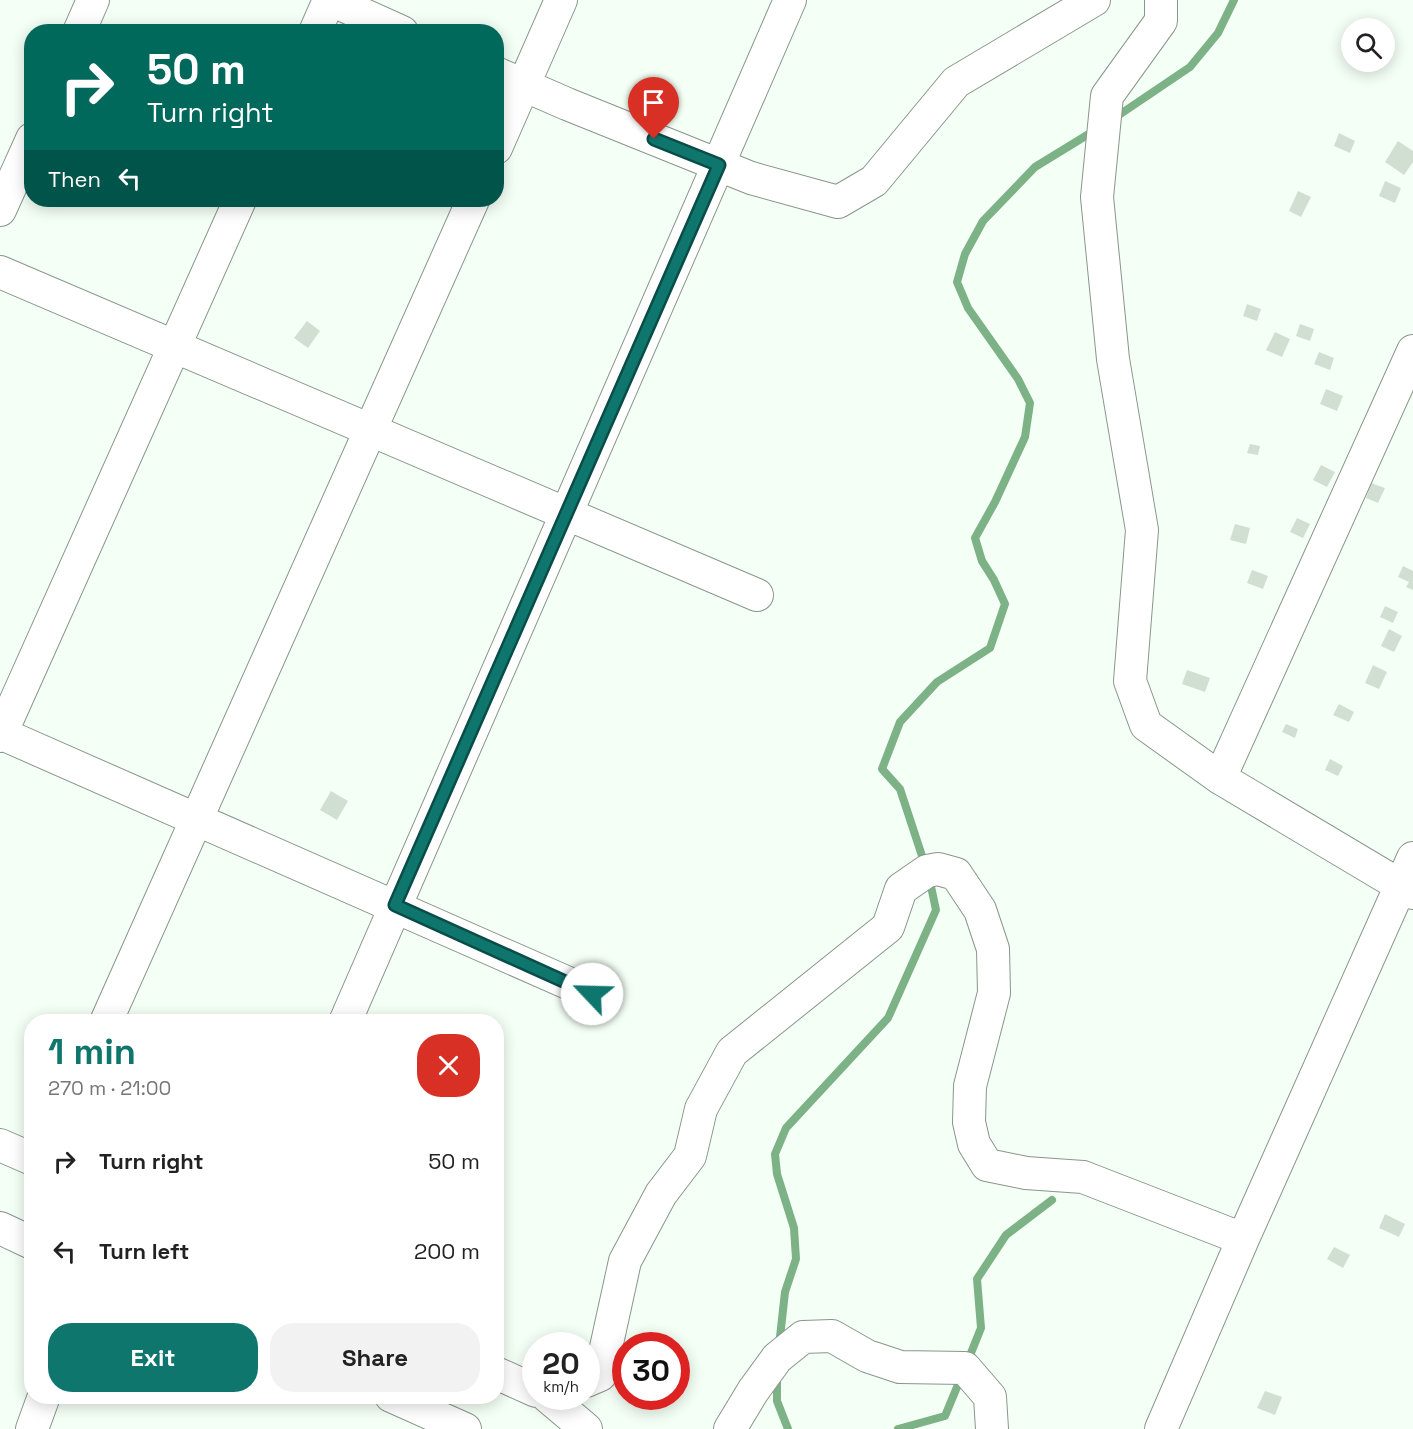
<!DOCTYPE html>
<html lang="en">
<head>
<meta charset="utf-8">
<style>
  :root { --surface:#fff; --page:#f2f2f2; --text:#222; --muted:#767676; --accent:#0f766e }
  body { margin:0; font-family:"Space Grotesk",sans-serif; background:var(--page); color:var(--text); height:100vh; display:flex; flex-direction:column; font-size:22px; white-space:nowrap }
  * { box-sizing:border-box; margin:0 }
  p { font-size:20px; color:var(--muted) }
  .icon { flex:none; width:33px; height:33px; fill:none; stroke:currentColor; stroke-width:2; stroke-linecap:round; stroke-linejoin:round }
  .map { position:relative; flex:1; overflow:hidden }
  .drawer { position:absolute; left:24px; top:1014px; width:480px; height:390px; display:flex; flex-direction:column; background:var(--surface); border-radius:24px; box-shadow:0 3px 15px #0003 }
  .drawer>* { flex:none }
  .hud { position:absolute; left:24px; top:24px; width:480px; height:183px; border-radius:24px; box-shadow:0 3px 15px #0003; background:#00695c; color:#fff; overflow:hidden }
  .buttons { position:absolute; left:1341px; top:18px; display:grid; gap:12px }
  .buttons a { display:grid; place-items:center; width:54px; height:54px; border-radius:50%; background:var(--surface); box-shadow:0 3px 15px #0003; font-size:30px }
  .speed { position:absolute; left:522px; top:1332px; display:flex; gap:12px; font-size:30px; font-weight:700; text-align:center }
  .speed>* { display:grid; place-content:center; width:78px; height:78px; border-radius:50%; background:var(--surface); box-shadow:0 3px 15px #0003; line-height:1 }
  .speed small { font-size:15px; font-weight:400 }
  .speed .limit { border:9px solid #d22; background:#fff; color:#111 }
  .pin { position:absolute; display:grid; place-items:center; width:51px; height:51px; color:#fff; margin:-62px -26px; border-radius:50% 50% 50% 0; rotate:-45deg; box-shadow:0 0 6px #0007 }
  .pin .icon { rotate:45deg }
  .me { position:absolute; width:66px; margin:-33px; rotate:294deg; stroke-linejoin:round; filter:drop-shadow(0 0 4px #0008) }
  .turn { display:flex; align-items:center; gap:21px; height:126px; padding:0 24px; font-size:27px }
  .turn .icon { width:78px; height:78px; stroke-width:2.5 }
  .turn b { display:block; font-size:42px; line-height:51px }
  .then { display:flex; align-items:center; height:57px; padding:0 24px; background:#0003; gap:12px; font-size:22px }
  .round { display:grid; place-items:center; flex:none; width:63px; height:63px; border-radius:24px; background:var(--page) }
  .head { display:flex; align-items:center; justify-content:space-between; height:102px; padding:0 24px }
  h1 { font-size:36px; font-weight:700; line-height:45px; color:var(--accent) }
  .primary-button { display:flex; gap:12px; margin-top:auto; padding:12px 24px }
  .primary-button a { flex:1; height:69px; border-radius:24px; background:var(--accent); color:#fff; font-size:24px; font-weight:700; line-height:69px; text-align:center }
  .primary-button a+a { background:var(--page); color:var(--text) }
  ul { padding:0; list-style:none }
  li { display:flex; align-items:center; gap:18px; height:90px; padding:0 24px }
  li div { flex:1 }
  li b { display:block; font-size:22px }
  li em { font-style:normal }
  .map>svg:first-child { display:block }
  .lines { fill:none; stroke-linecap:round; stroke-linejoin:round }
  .stream { stroke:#7cb286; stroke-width:8 }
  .building { fill:#d1dfd3 }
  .street-casing { stroke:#89968b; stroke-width:34 }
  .street { stroke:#fff; stroke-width:32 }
  .route-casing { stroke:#0a4d48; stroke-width:15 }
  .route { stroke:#0f766e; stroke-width:10 }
</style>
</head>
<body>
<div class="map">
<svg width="1413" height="1429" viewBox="0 0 1413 1429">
  <rect width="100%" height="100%" fill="#f4fff5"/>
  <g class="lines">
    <path class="stream" d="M 1113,119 L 1190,67 L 1218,33 L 1234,0
      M 925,865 L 900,789 L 882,769 L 900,722 L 937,682 L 990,648 L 1005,604 L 994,580 L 982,561 L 975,538 L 995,502 L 1025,437 L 1030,403 L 1018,379 L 968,308 L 957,282 L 965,254 L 983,221 L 1035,167 L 1097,129
      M 779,1346 L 785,1292 L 796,1259 L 794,1228 L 777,1174 L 775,1154 L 786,1128 L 888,1018 L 936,910 L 929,877
      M 967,1363 L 981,1328 L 977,1279 L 1006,1235 L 1052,1200
      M 777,1374 L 777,1401 L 788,1429
      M 898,1429 L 945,1416 L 962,1375"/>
  </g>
  <path class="building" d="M 1339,133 L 1355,141 L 1350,153 L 1334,146 Z
    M 1398,141 L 1413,151 L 1413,162 L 1404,175 L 1385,162 Z
    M 1385,181 L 1401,188 L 1395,203 L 1379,196 Z
    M 1298,191 L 1311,197 L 1301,217 L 1289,211 Z
    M 1247,304 L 1261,309 L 1257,321 L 1243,316 Z
    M 307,321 L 320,331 L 308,348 L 294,338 Z
    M 1300,324 L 1314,329 L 1310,341 L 1296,336 Z
    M 1275,332 L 1290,339 L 1282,357 L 1266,350 Z
    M 1319,352 L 1334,358 L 1330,370 L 1314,364 Z
    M 1326,389 L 1343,396 L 1337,411 L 1320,404 Z
    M 1250,444 L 1260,446 L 1258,455 L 1247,453 Z
    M 1321,465 L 1335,472 L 1327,487 L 1313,480 Z
    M 1371,483 L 1385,488 L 1378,503 L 1366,498 Z
    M 1297,518 L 1310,524 L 1303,538 L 1290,532 Z
    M 1235,524 L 1250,528 L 1246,544 L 1230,540 Z
    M 1403,566 L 1413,571 L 1413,590 L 1406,587 L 1409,582 L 1398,577 Z
    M 1252,570 L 1268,576 L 1263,589 L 1247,583 Z
    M 1385,606 L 1398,612 L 1393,623 L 1380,617 Z
    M 1389,629 L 1402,636 L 1394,652 L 1381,646 Z
    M 1373,665 L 1387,672 L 1379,689 L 1365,683 Z
    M 1187,670 L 1210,678 L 1205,692 L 1182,684 Z
    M 1339,704 L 1354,712 L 1349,722 L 1333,715 Z
    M 1286,724 L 1298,729 L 1295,738 L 1282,732 Z
    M 1330,759 L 1343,766 L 1338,776 L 1325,770 Z
    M 331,791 L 348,801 L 337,820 L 320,810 Z
    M 1385,1214 L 1405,1224 L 1399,1237 L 1379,1228 Z
    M 1334,1247 L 1350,1255 L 1343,1268 L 1327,1259 Z
    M 1265,1391 L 1282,1397 L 1275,1415 L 1257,1408 Z"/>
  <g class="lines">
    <defs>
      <path id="street" d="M 331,0 L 402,32
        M 1161,0 L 1161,21 L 1107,96 L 1097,197 L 1113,359 L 1142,530 L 1130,681 L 1146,725 L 1220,778 L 1413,893
        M 79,32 L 93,0
        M 315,32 L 329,0
        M 496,73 L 567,104 L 751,178 L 838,202 L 874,181 L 956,82 L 1094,0
        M 496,148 L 561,0
        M 0,210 L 32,139
        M 0,272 L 757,595
        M 0,733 L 593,994
        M 0,736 L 240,200
        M 1220,778 L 1413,351
        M 106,1022 L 473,200
        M 345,1022 L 790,0
        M 0,1145 L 32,1159
        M 0,1228 L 32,1243
        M 496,1373 L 536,1391
        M 586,1381 L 600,1375 L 625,1261 L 661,1194 L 690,1156 L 701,1109 L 732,1052 L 888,927 L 901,889 L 927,871 L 938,869 L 956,874 L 980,910 L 993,949 L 994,993 L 970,1086 L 969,1122 L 974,1144 L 987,1165 L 1026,1173 L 1083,1177 L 1243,1239
        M 391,1396 L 465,1429
        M 547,1396 L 586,1429
        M 32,1429 L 44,1396
        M 730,1429 L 753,1391 L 777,1358 L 803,1337 L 832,1336 L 867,1356 L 900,1367 L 965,1368 L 990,1397 L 992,1429
        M 1161,1429 L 1243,1239 L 1413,858"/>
    </defs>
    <use href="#street" class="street-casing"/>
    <use href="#street" class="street"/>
  </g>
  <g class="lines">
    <defs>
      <path id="route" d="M 592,994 L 395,905 L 719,165 L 654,139"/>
    </defs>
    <use href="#route" class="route-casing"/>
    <use href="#route" class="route"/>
  </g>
</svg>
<div class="buttons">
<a><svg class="icon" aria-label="search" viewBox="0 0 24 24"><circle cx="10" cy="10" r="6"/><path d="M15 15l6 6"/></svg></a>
</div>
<div class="speed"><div>20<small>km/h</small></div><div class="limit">30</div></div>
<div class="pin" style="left:654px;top:139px;background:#d93025"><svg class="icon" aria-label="arrive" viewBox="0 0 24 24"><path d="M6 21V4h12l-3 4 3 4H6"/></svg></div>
<svg class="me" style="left:592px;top:994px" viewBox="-20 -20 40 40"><circle r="19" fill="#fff"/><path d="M0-13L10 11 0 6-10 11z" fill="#0f766e"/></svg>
<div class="hud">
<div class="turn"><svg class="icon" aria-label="right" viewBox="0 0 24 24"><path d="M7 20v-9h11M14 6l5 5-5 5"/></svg><div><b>50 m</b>Turn right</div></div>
<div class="then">Then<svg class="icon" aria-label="left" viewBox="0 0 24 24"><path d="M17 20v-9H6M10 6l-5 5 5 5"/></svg></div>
</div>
<section class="drawer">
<div class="head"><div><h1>1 min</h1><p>270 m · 21:00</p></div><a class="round" style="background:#d93025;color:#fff"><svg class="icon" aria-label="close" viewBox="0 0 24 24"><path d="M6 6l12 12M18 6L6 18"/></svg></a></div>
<ul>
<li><svg class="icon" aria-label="right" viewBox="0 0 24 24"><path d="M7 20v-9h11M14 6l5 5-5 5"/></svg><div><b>Turn right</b></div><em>50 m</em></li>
<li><svg class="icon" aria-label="left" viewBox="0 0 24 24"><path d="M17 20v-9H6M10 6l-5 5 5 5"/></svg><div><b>Turn left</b></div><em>200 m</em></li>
</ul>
<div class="primary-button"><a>Exit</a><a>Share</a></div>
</section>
</div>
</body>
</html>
